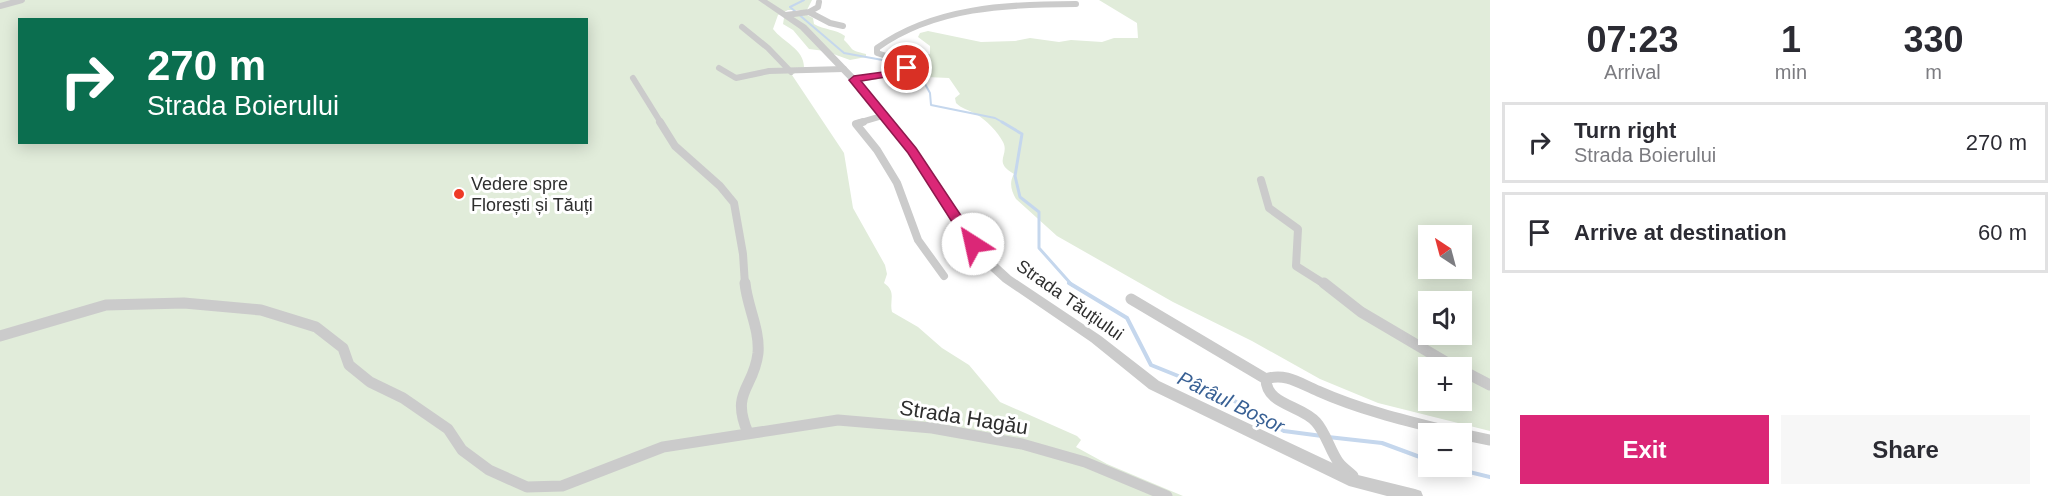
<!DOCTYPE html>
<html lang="en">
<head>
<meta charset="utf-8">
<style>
  :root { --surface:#fff; --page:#f7f7f7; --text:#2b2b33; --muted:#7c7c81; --line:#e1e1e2; --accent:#db2777 }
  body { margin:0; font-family:Helvetica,sans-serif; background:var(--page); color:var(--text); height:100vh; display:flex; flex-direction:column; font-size:22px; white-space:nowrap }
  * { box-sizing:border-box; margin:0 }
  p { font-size:20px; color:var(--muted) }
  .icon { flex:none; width:33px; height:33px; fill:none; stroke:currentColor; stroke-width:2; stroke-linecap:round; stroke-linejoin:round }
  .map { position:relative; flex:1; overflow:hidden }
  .details { display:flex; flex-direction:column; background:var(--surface); width:570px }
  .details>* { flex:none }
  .guide { position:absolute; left:18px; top:18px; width:570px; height:126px; border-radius:0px; box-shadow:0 3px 15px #0003; background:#0b6e4f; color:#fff; overflow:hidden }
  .needle { width:39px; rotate:324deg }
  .fabs { position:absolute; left:1418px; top:225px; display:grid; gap:12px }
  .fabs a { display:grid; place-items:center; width:54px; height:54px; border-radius:0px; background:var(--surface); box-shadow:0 3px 15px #0003; font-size:30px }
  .pin { position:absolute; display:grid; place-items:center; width:51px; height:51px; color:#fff; margin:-26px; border:3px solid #fff; border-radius:50%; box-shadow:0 2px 6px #0007 }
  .me { position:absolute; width:66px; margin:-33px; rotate:325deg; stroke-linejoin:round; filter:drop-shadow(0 0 4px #0008) }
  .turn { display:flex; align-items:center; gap:21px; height:126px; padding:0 30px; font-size:27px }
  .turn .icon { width:78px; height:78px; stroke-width:2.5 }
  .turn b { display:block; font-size:42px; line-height:51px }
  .eta { display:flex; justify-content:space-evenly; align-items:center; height:102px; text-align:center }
  .eta b { font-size:36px; font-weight:700; line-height:42px }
  .action { display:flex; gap:12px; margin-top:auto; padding:12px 30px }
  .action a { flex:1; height:69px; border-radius:0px; background:var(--accent); color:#fff; font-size:24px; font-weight:700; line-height:69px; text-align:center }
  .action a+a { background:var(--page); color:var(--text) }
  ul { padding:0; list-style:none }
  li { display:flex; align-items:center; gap:18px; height:81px; margin:0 12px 9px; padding:0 18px; border:3px solid var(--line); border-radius:0px }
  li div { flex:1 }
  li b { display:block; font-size:22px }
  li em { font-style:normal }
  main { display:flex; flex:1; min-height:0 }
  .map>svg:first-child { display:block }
  .green { fill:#e1ecda; fill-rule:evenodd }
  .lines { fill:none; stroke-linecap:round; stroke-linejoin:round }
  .stream-far2 { stroke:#c5d7ed; stroke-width:2 }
  .stream-far1 { stroke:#c5d7ed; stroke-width:3 }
  .stream { stroke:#c5d7ed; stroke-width:4 }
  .minor-far2 { stroke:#cbcbcb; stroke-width:6 }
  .minor-far1 { stroke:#cbcbcb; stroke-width:8 }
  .minor { stroke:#cbcbcb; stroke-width:11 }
  .tertiary { fill:#cbcbcb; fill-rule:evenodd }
  .route { fill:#db2777; stroke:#8e194d; stroke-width:1.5 }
  .poi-dot { fill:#ee3a26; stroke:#fff; stroke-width:2 }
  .labels { text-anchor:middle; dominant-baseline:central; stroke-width:6; stroke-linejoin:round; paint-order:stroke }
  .poi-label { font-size:18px; fill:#2e2e2e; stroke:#fff; text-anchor:start }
  .street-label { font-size:18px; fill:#2e2e2e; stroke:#fff }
  .water-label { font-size:20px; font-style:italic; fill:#386094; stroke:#fff }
  .near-street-label { font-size:21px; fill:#2e2e2e; stroke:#fff }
</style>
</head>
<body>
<main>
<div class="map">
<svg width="1490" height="496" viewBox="0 0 1490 496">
  <rect width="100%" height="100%" fill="#fff"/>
  <path class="green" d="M 0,0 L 812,0 L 807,10 L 788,10 L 778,15 L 773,29 C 783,42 804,49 804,67 L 792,75 L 844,153 L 853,208 L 885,265 L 887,274 L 884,283 C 897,292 889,300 892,312 L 918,327 L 942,348 L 969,365 L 1000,402 L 1077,436 L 1081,440 L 1076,447 L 1107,464 L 1183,496 L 0,496 ZM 20,20 L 586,20 L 586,142 L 20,142 Z
    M 1099,0 L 1490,0 L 1490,431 L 1378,403 L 1320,379 L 1252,341 L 1173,302 L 1057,236 L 1016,199 C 1011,191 1009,182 1014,174 C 992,162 1010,155 1003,142 C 998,132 986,120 976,114 C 969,110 962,109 956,103 L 955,98 L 960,94 L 949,78 L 903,76 L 898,70 L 898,61 L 888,53 L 891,50 C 905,48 916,57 930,54 L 930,46 L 918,37 L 920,33 L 928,31 L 981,42 L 1015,41 L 1030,38 L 1059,42 L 1071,40 L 1102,42 L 1114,38 L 1138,38 L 1137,23 ZM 1428,236 L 1461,236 L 1461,268 L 1428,268 ZM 1428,302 L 1461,302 L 1461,334 L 1428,334 ZM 1428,368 L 1461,368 L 1461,400 L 1428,400 Z
    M 805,14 L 813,18 L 814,24 C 824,30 836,29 845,36 L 844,40 C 856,52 848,49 866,54 L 866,57 L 850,60 L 825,51 L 809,49 L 793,30 L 783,24 L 784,18 L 789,15 Z"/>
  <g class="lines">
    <path class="stream-far2" d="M 804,0 L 790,7 L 844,53 L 899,63
      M 906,64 L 915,66 L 930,93 L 931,105 L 995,118 L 1004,123"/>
    <path class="stream-far1" d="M 1002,122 L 1022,134 L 1015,176 L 1020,197 L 1039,212 L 1039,248 L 1072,285"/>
    <path class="stream" d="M 1069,283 L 1127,318 L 1151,365 L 1223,394 L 1284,431 L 1322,436
      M 1328,437 L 1382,443 L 1428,460
      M 1445,466 L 1490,477"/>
    <path class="minor-far2" d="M 0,6 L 22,0
      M 809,12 L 818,7 L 819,2
      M 786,15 L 809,12 L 830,23 L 843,26
      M 742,27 L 768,48 L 791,72
      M 719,68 L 736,78 L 769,71 L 844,69
      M 633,78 L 661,123
      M 854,80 L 901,72 L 907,68 L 905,62 L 877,53 L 877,48 C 934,7 1008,4 1076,4
      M 858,123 L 882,116"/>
    <path class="minor-far1" d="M 660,122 L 675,146 L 720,186 L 734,203 L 743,254 L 745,285
      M 863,122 L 856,124 L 877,150 L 897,183 L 918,240 L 944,276
      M 1261,180 L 1269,208 L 1298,229 L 1296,266 L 1326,285"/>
    <path class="minor" d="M 745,283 C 747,306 760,329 758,353 C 754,389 730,391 748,433
      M 1324,283 L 1361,312 L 1456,368
      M 1131,299 L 1266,379 C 1266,405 1301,405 1316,422 C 1326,433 1330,451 1339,463 C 1343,468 1349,472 1353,476
      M 0,336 L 106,305 L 184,303 L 261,310 L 316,327 L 343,348 L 349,365 L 370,382 L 403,398 L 448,429 L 462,450 L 489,470 L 527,487 L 562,486 L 663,447 L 838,420 L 932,428 L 1022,444 L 1085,462 L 1167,496
      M 1461,370 L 1490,385
      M 1266,379 C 1285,372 1301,384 1318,391 C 1363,411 1411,422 1459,434
      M 1461,434 L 1490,440"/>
    <path class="tertiary" d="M 758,0 L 767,0 L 806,25 L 857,78 L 916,149 L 968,229 L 987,254 L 1011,276 L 1101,336 L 1159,381 L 1358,475 L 1415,489 L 1421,491 L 1423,496 L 1387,496 L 1349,486 L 1149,389 L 1091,342 L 1003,282 L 979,260 L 957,231 L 908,152 L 851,82 L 800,29 Z"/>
  </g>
  <path class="route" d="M 907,65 L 912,68 L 904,74 L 861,81 L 916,148 L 980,244 L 978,247 L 968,247 L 908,153 L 849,80 L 854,76 L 898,70 Z"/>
  <circle class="poi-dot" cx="459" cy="194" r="6"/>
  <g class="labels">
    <g class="poi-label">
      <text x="471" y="184">Vedere spre<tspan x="471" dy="21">Florești și Tăuți</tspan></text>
    </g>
    <g class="street-label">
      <text transform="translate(1070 300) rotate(35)">Strada Tăuțiului</text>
    </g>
    <g class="water-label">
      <text transform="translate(1231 402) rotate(26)">Pârâul Boșor</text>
    </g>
    <g class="near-street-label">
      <text transform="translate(964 417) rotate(9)">Strada Hagău</text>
    </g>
  </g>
</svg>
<div class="fabs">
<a><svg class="needle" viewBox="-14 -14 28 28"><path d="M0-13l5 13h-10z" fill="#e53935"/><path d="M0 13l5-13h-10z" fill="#7c7c81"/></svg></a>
<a><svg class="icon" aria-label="sound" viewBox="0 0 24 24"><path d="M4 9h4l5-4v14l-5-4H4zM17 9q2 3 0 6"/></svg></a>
<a>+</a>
<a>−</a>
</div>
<div class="pin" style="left:907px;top:68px;background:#d93025"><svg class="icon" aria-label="arrive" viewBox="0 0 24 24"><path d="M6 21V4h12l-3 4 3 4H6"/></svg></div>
<svg class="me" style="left:973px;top:244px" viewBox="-20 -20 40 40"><circle r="19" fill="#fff"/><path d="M0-13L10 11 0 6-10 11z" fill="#db2777"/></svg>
<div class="guide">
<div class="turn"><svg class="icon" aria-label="right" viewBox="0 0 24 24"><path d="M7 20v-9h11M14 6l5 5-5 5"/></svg><div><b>270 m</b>Strada Boierului</div></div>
</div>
</div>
<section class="details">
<div class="eta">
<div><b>07:23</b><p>Arrival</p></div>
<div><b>1</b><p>min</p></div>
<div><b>330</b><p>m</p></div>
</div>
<ul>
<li><svg class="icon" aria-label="right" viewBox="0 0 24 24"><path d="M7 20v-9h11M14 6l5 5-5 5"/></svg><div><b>Turn right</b><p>Strada Boierului</p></div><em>270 m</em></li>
<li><svg class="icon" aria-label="arrive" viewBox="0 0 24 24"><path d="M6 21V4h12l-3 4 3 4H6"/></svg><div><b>Arrive at destination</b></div><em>60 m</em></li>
</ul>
<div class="action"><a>Exit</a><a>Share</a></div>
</section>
</main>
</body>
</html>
